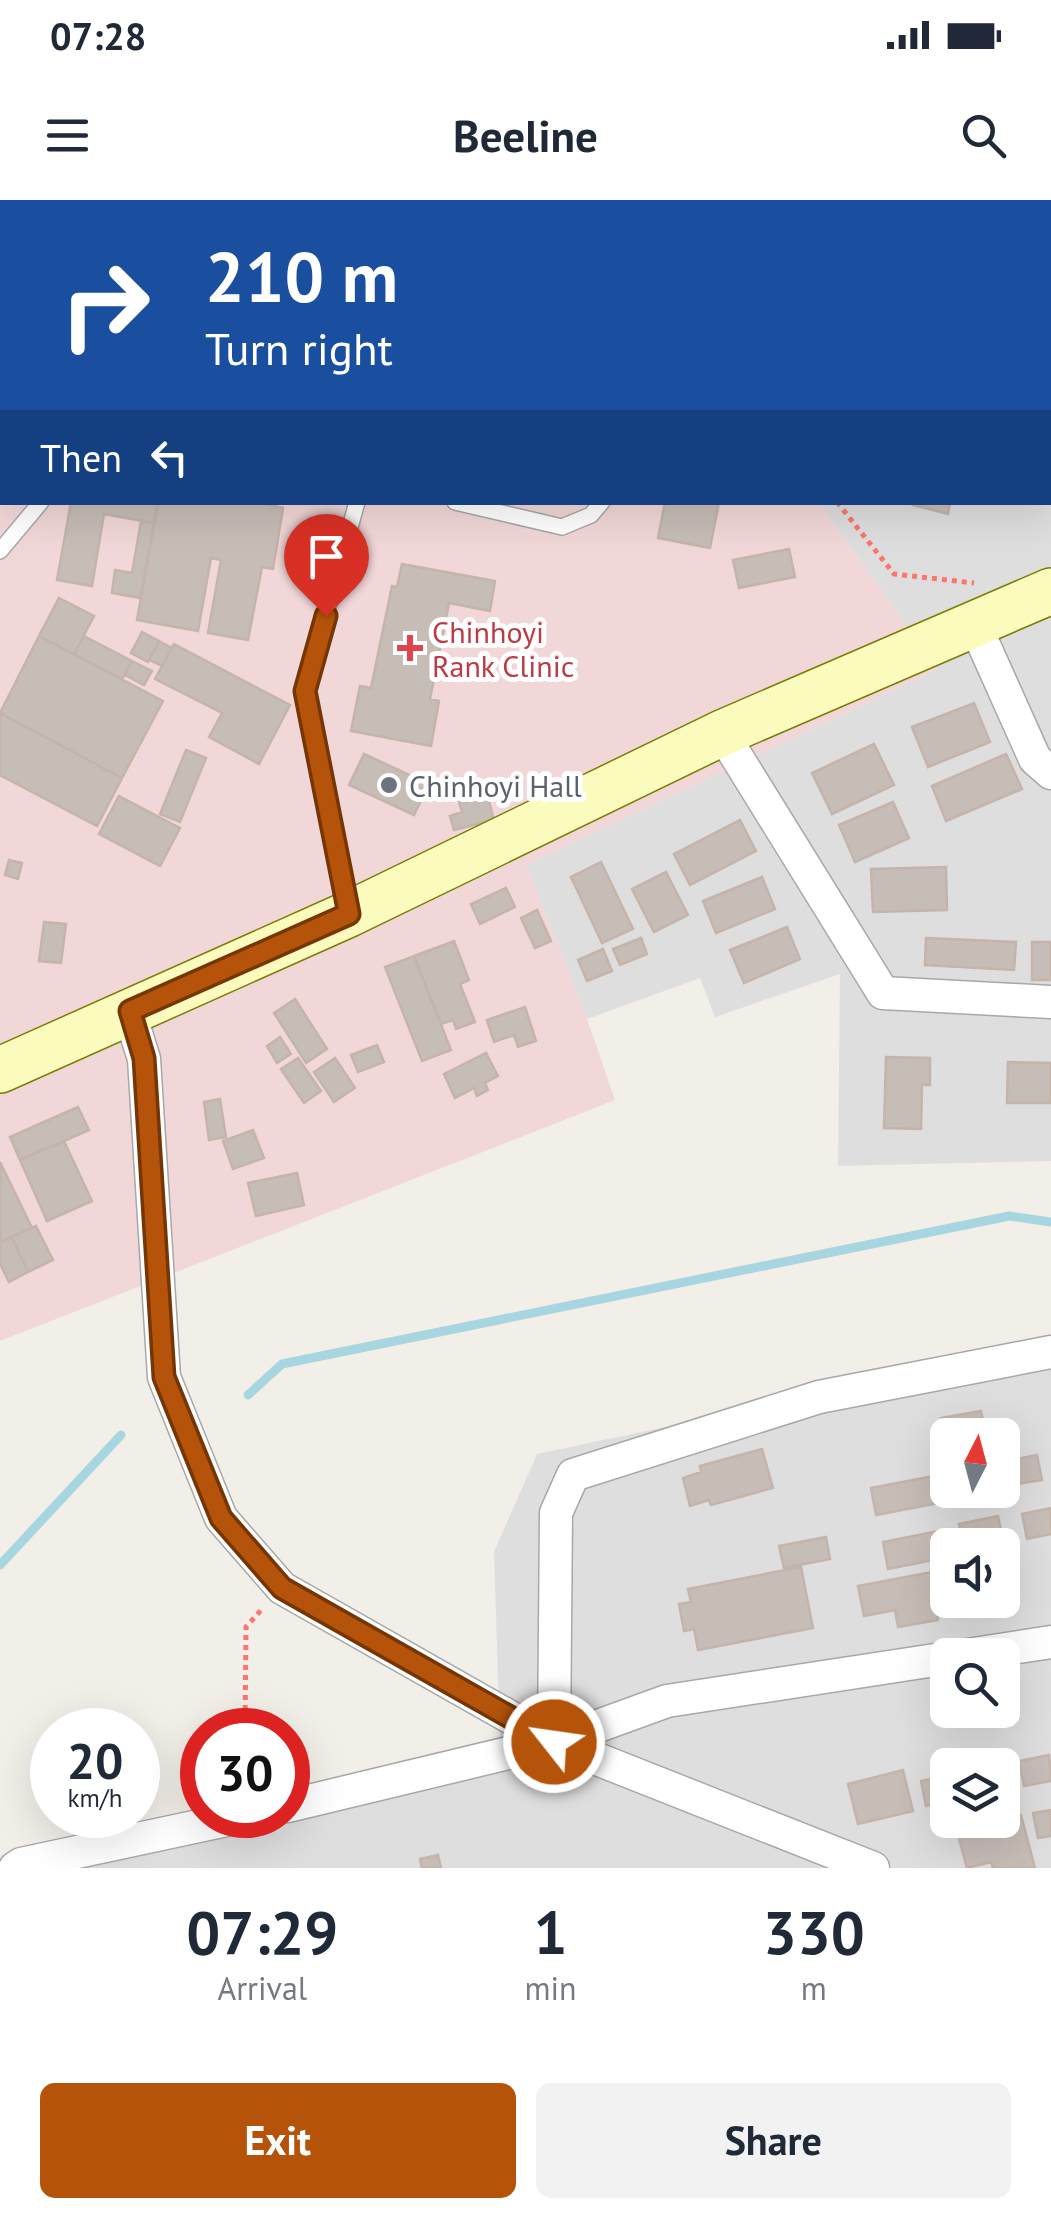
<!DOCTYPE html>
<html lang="en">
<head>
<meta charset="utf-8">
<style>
  :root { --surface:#fff; --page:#f2f2f3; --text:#1f2937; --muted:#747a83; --accent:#b45309 }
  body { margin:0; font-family:"PT Sans",sans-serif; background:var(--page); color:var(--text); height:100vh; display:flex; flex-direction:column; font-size:38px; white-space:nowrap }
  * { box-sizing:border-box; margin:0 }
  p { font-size:32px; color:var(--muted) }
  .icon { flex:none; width:55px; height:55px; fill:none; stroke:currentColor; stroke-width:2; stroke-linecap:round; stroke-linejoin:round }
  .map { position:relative; height:1668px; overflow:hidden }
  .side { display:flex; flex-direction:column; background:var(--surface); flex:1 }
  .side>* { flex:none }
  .guide { position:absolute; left:0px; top:0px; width:1052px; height:305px; box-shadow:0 10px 40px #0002; background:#1a4fa0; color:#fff; overflow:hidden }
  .needle { width:65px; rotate:6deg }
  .controls { position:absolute; left:930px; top:1218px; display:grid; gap:20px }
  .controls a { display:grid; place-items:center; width:90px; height:90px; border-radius:15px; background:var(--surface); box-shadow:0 10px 40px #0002; font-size:50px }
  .speed { position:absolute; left:30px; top:1508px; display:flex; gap:20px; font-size:50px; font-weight:700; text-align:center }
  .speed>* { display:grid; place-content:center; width:130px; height:130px; border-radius:50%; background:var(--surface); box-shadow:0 10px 40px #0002; line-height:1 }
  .speed small { font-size:25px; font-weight:400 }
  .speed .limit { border:15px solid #d22; background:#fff; color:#111 }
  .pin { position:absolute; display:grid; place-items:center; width:85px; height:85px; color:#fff; margin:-102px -42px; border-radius:50% 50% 50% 0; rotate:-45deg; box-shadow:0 0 10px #0007 }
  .pin .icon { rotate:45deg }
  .me { position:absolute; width:110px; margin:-55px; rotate:300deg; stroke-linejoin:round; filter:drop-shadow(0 0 8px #0008) }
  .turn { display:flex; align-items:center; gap:35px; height:210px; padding:0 40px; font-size:45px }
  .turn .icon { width:130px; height:130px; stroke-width:2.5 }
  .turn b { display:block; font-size:70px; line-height:85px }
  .then { display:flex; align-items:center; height:95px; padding:0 40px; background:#0003; gap:20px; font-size:38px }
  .eta { display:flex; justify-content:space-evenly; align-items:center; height:170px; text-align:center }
  .eta b { font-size:60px; font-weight:700; line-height:70px }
  .primary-button { display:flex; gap:20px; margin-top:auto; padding:20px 40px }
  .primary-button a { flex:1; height:115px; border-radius:15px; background:var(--accent); color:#fff; font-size:40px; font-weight:700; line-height:115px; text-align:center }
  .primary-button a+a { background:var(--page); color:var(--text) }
  .status { display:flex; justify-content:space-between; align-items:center; height:70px; padding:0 50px; background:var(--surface); direction:ltr }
  .status svg { height:28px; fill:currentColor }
  header { display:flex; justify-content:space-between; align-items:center; height:130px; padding:0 40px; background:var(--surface); font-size:45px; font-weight:700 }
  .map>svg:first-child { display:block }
  .residential { fill:#dfdede; fill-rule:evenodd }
  .commercial { fill:#f2d7d8 }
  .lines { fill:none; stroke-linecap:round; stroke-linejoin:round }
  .stream { stroke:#a8d6e0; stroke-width:9 }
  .building { fill:#c7bdb7; stroke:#c4b4aa; stroke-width:2.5 }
  .lane-casing { stroke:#a8a8a8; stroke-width:18 }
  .street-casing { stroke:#a8a8a8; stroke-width:35 }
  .secondary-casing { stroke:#777e03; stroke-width:48 }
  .path { stroke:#fc756e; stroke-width:5; stroke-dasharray:5 5; stroke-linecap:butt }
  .lane { stroke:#fff; stroke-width:15 }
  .street { stroke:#fff; stroke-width:32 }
  .secondary { stroke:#fbfbbd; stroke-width:45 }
  .route-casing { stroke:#753606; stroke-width:25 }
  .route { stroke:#b45309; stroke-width:18 }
  .health-dot { fill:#e0444e; stroke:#fff; stroke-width:4 }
  .worship-dot { fill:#6b7280; stroke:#fff; stroke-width:4 }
  .labels { text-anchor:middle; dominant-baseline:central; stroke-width:10; stroke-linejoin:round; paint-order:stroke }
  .health-label { font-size:30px; fill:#be3a42; stroke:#fff; text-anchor:start }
  .worship-label { font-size:30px; fill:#5b616d; stroke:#fff; text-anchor:start }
</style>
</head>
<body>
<div class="status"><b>07:28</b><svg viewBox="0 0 49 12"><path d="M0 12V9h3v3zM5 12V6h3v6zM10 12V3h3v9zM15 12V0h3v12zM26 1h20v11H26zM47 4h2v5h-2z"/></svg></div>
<header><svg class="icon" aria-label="menu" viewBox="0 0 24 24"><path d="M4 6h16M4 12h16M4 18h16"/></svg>Beeline<svg class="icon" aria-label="search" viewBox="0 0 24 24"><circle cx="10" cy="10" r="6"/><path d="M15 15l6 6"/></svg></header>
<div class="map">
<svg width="1051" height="1668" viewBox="0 0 1051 1668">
  <rect width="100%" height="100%" fill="#f2eee8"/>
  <path class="residential" d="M 768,0 L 1051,0 L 1051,961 L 838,966 L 840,774 L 715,817 L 700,778 L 587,819 L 526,665 L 938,469 L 819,303 L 1050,302 L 1050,2 L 768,2 Z
    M 1051,1146 L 1051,1668 L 6,1668 L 267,1615 L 288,1615 L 414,1585 L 500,1538 L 494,1352 L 537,1254 ZM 948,1235 L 1002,1235 L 1002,1290 L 948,1290 ZM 948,1345 L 1002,1345 L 1002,1400 L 948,1400 ZM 948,1455 L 1002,1455 L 1002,1510 L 948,1510 ZM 948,1565 L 1002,1565 L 1002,1620 L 948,1620 Z"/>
  <path class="commercial" d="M 0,0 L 768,0 L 768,2 L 2,2 L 2,302 L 819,303 L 938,469 L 526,665 L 587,819 L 615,900 L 0,1141 Z"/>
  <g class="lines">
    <path class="stream" d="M 248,1195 L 282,1164 L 1009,1016 L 1051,1022
      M 0,1365 L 121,1235"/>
  </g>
  <path class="building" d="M 100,0 L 209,0 L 211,1 L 99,2 Z
    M 71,302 L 158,302 L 154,323 L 104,314 L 92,386 L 57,380 Z
    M 158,302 L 255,302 L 283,308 L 273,369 L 262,367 L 248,440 L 208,433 L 221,360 L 211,358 L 198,431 L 137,420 Z
    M 665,302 L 719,302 L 710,348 L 658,338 Z
    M 914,302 L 950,302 L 948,314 L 913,305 Z
    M 141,321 L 154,323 L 140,398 L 112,393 L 115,370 L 132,373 Z
    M 789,349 L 795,377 L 739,388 L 733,360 Z
    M 402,364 L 495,381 L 490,411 L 449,403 L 430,499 L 439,501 L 431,546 L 351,531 L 360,486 L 371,488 L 392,386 L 397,387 Z
    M 59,398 L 94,416 L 74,454 L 39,436 Z
    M 142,432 L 159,441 L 148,462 L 131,453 Z
    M 39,436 L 163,501 L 122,578 L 0,513 Z
    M 84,436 L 132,461 L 122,479 L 74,454 Z
    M 159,441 L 172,448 L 162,466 L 149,460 Z
    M 174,444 L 290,505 L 259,564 L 209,537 L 222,513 L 155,479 Z
    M 132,461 L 152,471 L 144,485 L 125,475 Z
    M 974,503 L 990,542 L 928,567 L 912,527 Z
    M 0,513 L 122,578 L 97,626 L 0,575 Z
    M 874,544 L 894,585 L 832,614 L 812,573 Z
    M 186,550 L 206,558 L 180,622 L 160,614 Z
    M 364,554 L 429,584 L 414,615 L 349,585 Z
    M 1006,554 L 1022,589 L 946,621 L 932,586 Z
    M 486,590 L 494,620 L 454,630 L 450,616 L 462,612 L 458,598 Z
    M 119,596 L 180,628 L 160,666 L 99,634 Z
    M 893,602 L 909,638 L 855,662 L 839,625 Z
    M 740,620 L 756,651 L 690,685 L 674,654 Z
    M 9,660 L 22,663 L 18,679 L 5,675 Z
    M 601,662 L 633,729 L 602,743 L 571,677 Z
    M 946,667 L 947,710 L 873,712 L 871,669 Z
    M 666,672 L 688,715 L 654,732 L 632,689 Z
    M 762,677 L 775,709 L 716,733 L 703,701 Z
    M 506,688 L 515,707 L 480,724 L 471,704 Z
    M 537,710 L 551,741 L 535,748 L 521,718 Z
    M 44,722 L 66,724 L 61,763 L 39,761 Z
    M 787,727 L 800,759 L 744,783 L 730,750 Z
    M 641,738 L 647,754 L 620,765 L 613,749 Z
    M 926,738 L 1016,742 L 1014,770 L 925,765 Z
    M 454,741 L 469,780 L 460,784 L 475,822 L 456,829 L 453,820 L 441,824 L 414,756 Z
    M 1032,742 L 1051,742 L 1051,780 L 1032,780 Z
    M 603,749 L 612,771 L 587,781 L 578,760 Z
    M 414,756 L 451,850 L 422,861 L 385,767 Z
    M 295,799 L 327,849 L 306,863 L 274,813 Z
    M 525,807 L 536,841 L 518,847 L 514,835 L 494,842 L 487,820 Z
    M 280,837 L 291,854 L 277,863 L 267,846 Z
    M 377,845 L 384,862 L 358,872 L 351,855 Z
    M 486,853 L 498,876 L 485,883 L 488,890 L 477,896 L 474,888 L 455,898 L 444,874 Z
    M 886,857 L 930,858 L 930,885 L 922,885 L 921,929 L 884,928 Z
    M 298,858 L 321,891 L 304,903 L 281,869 Z
    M 335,858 L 355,888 L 334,902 L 314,872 Z
    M 1008,862 L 1051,863 L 1051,903 L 1007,903 Z
    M 220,899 L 226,937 L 209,940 L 204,902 Z
    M 78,907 L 89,930 L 20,960 L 10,937 Z
    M 253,930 L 264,958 L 233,969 L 223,941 Z
    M 64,941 L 92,1001 L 47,1021 L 20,960 Z
    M 0,962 L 32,1028 L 0,1042 Z
    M 297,973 L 304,1005 L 256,1016 L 248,983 Z
    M 36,1026 L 53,1060 L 28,1072 L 12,1037 Z
    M 12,1037 L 28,1072 L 9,1082 L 0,1064 L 0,1042 Z
    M 981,1211 L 986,1235 L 948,1235 L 948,1250 L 941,1218 Z
    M 762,1249 L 773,1288 L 711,1305 L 709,1300 L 690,1306 L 683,1278 L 701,1272 L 700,1266 Z
    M 1037,1255 L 1042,1280 L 1012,1285 L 1008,1261 Z
    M 939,1275 L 944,1302 L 876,1315 L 871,1288 Z
    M 960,1290 L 990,1290 L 991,1295 L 962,1301 Z
    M 1051,1308 L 1051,1334 L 1027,1339 L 1022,1314 Z
    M 998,1316 L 1008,1364 L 1002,1365 L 1002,1345 L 963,1345 L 959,1324 Z
    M 949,1329 L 953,1345 L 948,1345 L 948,1357 L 888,1369 L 883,1342 Z
    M 826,1337 L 830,1359 L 784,1368 L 779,1346 Z
    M 801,1367 L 813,1428 L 698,1450 L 694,1429 L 684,1431 L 679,1404 L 691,1402 L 688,1389 Z
    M 948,1369 L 948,1400 L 964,1400 L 965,1408 L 937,1413 L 938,1420 L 898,1427 L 895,1410 L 864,1416 L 858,1386 Z
    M 1049,1555 L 1051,1581 L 1024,1586 L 1019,1561 Z
    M 903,1570 L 913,1611 L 858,1624 L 848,1584 Z
    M 948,1576 L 948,1601 L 926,1606 L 921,1581 Z
    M 1051,1610 L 1051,1636 L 1038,1638 L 1033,1613 Z
    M 1021,1615 L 1035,1668 L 993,1668 L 991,1662 L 967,1668 L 957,1631 Z
    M 438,1655 L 441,1668 L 422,1668 L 420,1659 Z"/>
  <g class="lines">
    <defs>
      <path id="lane" d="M 509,2 L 510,0
        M 658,2 L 658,0
        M 455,302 L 562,327 L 591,315 L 602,302
        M 0,351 L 41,302
        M 348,710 L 305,491 L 357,302"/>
      <path id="street" d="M 18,2 L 19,0
        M 0,36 L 2,31
        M 975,425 L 1035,559 L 1051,573
        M 722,533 L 883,793 L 1051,802
        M 129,811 L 144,859 L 164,1177 L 221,1318 L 282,1388 L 554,1542 L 873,1668
        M 967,1455 L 1051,1442
        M 554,1542 L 556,1313 L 573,1275 L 819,1197 L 1051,1152
        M 288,1606 L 554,1542 L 667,1501 L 948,1458
        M 15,1668 L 21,1664 L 250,1615"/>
      <path id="secondary" d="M 0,870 L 349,714 L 722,533 L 1051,391"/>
    </defs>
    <use href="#lane" class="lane-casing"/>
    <use href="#street" class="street-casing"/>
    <use href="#secondary" class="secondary-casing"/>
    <path class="path" d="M 837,302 L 894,374 L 974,383
      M 245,1530 L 246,1427 L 262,1409"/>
    <use href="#lane" class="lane"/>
    <use href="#street" class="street"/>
    <use href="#secondary" class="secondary"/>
  </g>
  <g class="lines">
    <defs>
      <path id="route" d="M 326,416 L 305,491 L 349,714 L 130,811 L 144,858 L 164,1177 L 221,1318 L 282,1388 L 554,1542"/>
    </defs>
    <use href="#route" class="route-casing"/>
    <use href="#route" class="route"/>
  </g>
  <path class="health-dot" d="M405 433h10v10h10v10h-10v10h-10v-10h-10v-10h10z"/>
  <circle class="worship-dot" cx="389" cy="585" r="10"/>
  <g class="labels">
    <g class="health-label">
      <text x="432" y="431">Chinhoyi<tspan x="432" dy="34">Rank Clinic</tspan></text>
    </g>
    <g class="worship-label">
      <text x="409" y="585">Chinhoyi Hall</text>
    </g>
  </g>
</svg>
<div class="controls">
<a><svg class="needle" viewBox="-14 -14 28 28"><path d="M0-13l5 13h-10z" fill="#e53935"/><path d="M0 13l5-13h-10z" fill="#747a83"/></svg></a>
<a><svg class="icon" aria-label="sound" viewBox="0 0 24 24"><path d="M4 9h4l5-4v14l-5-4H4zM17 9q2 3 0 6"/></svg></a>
<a><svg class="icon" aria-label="search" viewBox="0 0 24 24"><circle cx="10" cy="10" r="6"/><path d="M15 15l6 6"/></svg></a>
<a><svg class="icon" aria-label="layers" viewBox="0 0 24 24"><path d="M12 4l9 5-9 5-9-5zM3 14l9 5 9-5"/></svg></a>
</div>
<div class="speed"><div>20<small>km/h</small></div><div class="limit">30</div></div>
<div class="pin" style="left:326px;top:416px;background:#d93025"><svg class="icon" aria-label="arrive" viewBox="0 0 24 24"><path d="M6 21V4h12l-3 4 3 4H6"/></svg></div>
<svg class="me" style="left:554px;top:1542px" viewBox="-20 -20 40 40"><circle r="17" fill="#b45309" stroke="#fff" stroke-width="3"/><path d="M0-11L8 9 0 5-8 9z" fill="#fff"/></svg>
<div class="guide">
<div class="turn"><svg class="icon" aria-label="right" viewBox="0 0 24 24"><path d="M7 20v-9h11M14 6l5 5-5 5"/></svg><div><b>210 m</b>Turn right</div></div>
<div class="then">Then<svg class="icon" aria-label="left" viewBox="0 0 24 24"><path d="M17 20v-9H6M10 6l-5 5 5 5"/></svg></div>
</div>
</div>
<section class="side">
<div class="eta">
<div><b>07:29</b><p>Arrival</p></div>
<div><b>1</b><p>min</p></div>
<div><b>330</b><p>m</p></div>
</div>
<div class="primary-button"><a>Exit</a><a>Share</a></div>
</section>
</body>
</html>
